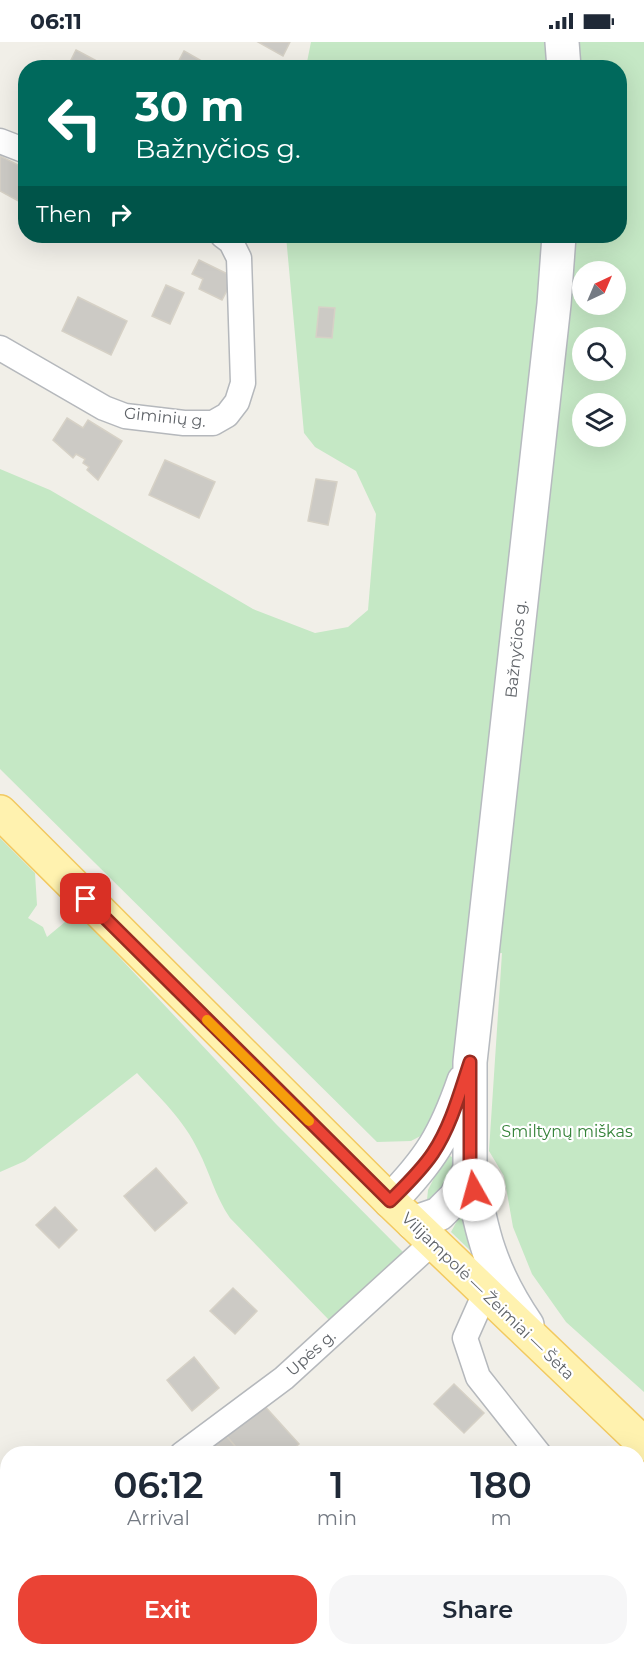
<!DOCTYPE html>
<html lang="en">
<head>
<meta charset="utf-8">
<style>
  :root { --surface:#fff; --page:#f6f6f7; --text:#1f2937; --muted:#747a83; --accent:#ea4335 }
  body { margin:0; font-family:Montserrat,sans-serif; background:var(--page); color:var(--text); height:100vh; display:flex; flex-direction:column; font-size:22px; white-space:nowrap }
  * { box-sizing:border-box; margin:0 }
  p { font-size:20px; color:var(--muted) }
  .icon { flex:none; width:33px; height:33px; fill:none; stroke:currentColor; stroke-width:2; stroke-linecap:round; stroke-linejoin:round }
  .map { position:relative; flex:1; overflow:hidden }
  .details { position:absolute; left:0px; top:1404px; width:645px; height:210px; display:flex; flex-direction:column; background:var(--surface); border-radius:24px 24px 0 0; box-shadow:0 6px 24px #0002 }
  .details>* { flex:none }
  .hud { position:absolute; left:18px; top:18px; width:609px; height:183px; border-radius:24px; box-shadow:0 6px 24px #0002; background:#00695c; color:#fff; overflow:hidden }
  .needle { width:39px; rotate:44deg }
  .tools { position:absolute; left:572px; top:219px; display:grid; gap:12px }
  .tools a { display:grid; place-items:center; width:54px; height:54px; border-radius:50%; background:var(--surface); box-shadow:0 6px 24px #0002; font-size:30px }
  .pin { position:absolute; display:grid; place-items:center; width:51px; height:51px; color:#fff; margin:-26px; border-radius:12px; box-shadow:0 3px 9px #0006 }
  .me { position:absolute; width:66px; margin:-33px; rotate:353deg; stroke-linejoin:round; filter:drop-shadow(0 0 4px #0008) }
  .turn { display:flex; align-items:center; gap:21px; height:126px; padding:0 18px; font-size:27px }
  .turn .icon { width:78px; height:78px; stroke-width:2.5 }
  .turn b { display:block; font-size:42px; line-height:51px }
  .then { display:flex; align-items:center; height:57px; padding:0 18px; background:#0003; gap:12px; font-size:22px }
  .eta { display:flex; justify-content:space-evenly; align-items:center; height:102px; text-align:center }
  .eta b { font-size:36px; font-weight:600; line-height:42px }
  .button { display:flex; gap:12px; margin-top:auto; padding:12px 18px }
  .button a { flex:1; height:69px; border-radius:24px; background:var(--accent); color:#fff; font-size:24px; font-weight:600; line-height:69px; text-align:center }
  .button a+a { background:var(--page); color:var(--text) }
  .status { display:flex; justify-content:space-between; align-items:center; height:42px; padding:0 30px; background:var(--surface); direction:ltr }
  .status svg { height:16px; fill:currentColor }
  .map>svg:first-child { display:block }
  .green { fill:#c5e8c5; fill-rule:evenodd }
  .water { fill:#aadaff }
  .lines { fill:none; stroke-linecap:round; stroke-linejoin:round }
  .stream { stroke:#aadaff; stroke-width:8 }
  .building { fill:#cccac5; stroke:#d6d1c6; stroke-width:1.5 }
  .minor-casing { stroke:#b5b8bc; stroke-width:27 }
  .secondary-casing { stroke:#b6babf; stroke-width:36 }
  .primary-casing { stroke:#f2c960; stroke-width:36 }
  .minor { stroke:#fff; stroke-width:24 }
  .secondary { stroke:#fff; stroke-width:33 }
  .primary { stroke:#fff2af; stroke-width:33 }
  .route-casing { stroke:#982c22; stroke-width:15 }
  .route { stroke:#ea4335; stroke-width:10 }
  .slow { stroke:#f59e0b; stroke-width:10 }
  .labels { text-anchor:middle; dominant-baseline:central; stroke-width:4.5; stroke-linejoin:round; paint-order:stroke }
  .street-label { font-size:16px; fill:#5f6368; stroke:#fff }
  .park-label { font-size:16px; fill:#348238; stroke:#fff }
</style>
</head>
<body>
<div class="status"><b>06:11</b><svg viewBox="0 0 49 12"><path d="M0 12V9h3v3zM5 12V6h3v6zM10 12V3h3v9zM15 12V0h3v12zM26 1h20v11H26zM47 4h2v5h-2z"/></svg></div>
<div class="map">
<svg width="644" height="1614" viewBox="0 0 644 1614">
  <rect width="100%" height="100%" fill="#f1efe8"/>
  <path class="green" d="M 311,0 L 644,0 L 644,1350 L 566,1280 L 532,1232 L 513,1185 L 504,1134 L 489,1109 L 502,911 L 484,912 L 454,1039 L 430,1089 L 411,1099 L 377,1100 L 0,727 L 0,427 L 50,448 L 253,567 L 315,591 L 348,585 L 368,568 L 376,472 L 356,429 L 315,405 L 304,391 L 286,194 L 620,194 L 620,26 L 306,25 ZM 582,230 L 615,230 L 615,262 L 582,262 ZM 582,296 L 615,296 L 615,328 L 582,328 ZM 582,362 L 615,362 L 615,394 L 582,394 Z
    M 0,796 L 35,831 L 37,863 L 28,876 L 43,885 L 47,895 L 77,870 L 276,1082 L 404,1211 L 329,1278 L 230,1176 C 215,1154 210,1131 198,1108 C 184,1078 159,1055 137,1031 L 25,1119 L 0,1130 Z
    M 446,1112 L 454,1116 L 446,1148 L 429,1161 L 427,1158 L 428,1148 Z
    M 464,1166 L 475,1213 L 451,1190 Z
    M 644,1485 L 644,1539 C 636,1521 633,1501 644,1485 Z"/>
  <path class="water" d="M 0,1489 L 2,1502 L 2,1614 L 0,1614 Z"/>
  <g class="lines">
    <path class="stream" d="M 638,1588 L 644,1579
      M 619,1614 L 624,1606"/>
  </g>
  <path class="building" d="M 258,0 L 290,0 L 283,14 Z
    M 76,8 L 110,26 L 67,26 Z
    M 184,9 L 214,26 L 175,26 Z
    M 0,114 L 26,127 L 24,162 L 0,149 Z
    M 199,218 L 234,235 L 222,258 L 199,247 L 203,237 L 192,232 Z
    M 166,243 L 184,251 L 170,282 L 152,274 Z
    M 78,255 L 127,279 L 111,313 L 62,289 Z
    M 319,265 L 335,266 L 332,296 L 316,295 Z
    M 67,376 L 83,386 L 88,378 L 122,399 L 98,438 L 87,428 L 89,425 L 83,421 L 85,417 L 76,412 L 73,416 L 53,398 Z
    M 165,418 L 215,440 L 199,476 L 149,453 Z
    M 316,437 L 337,440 L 328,483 L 308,479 Z
    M 156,1126 L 187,1161 L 155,1189 L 124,1154 Z
    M 55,1165 L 77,1188 L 59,1206 L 36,1183 Z
    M 233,1246 L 257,1269 L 235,1292 L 210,1269 Z
    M 194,1315 L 219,1346 L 192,1369 L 167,1338 Z
    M 454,1342 L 484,1371 L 464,1391 L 434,1362 Z
    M 261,1360 L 299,1402 L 288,1412 L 242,1412 L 224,1391 Z
    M 224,1391 L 239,1409 L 212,1412 L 207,1405 Z
    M 294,1606 L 341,1606 L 332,1614 L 300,1614 Z
    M 504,1606 L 548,1606 L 557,1614 L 499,1614 Z"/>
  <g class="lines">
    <defs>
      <path id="minor" d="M 0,99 L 26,109
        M 0,306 L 104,366 L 125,374 L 184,381 L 213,381 L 227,373 L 237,360 L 243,341 L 239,216 L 231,200 L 223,194
        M 485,1251 L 465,1296 L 478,1335 L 539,1412
        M 182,1412 L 284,1336 L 433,1200
        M 346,1614 L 355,1606"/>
      <path id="secondary" d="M 562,0 L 564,26
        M 470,1127 C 481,1190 490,1229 527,1283
        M 390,1159 C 430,1118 445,1094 464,1039
        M 413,1181 L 439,1172 L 456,1155 L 470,1127 L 470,1020 L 554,262 L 559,194"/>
      <path id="primary" d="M 0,770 L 390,1159 L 644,1402"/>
    </defs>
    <use href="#minor" class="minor-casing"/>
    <use href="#secondary" class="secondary-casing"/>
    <use href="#primary" class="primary-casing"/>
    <use href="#minor" class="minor"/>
    <use href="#secondary" class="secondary"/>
    <use href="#primary" class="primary"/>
  </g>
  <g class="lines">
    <defs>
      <path id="route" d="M 86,857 L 390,1159 C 405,1144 421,1129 433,1111 C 451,1084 460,1050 470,1020 L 470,1127 L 474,1148"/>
    </defs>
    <use href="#route" class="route-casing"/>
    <use href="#route" class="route"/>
    <path class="slow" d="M 207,978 L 309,1079"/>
  </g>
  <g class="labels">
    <g class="street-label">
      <text transform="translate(165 375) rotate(6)">Giminių g.</text>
      <text transform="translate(516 607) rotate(-84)">Bažnyčios g.</text>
      <text transform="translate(488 1254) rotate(44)">Vilijampolė — Žeimiai — Šėta</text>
      <text transform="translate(311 1311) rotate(-42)">Upės g.</text>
    </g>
    <g class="park-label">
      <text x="567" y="1089">Smiltynų miškas</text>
    </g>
  </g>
</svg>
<div class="tools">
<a><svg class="needle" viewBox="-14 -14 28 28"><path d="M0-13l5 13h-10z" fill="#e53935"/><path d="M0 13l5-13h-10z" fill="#747a83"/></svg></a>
<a><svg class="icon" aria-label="search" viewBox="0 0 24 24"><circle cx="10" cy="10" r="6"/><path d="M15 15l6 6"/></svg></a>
<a><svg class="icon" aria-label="layers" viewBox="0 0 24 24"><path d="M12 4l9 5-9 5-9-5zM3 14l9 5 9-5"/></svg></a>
</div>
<div class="pin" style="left:86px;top:857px;background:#d93025"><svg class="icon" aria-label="arrive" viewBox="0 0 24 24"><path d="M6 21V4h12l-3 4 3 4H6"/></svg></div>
<svg class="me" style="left:474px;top:1148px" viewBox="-20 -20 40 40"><circle r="19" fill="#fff"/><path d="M0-13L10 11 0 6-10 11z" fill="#ea4335"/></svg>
<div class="hud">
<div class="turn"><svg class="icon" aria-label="left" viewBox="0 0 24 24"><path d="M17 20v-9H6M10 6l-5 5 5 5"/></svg><div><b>30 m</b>Bažnyčios g.</div></div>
<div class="then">Then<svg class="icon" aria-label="right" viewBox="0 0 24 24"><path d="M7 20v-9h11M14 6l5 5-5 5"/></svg></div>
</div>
<section class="details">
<div class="eta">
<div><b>06:12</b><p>Arrival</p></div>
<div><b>1</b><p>min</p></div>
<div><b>180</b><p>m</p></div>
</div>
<div class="button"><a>Exit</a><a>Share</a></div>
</section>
</div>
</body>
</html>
